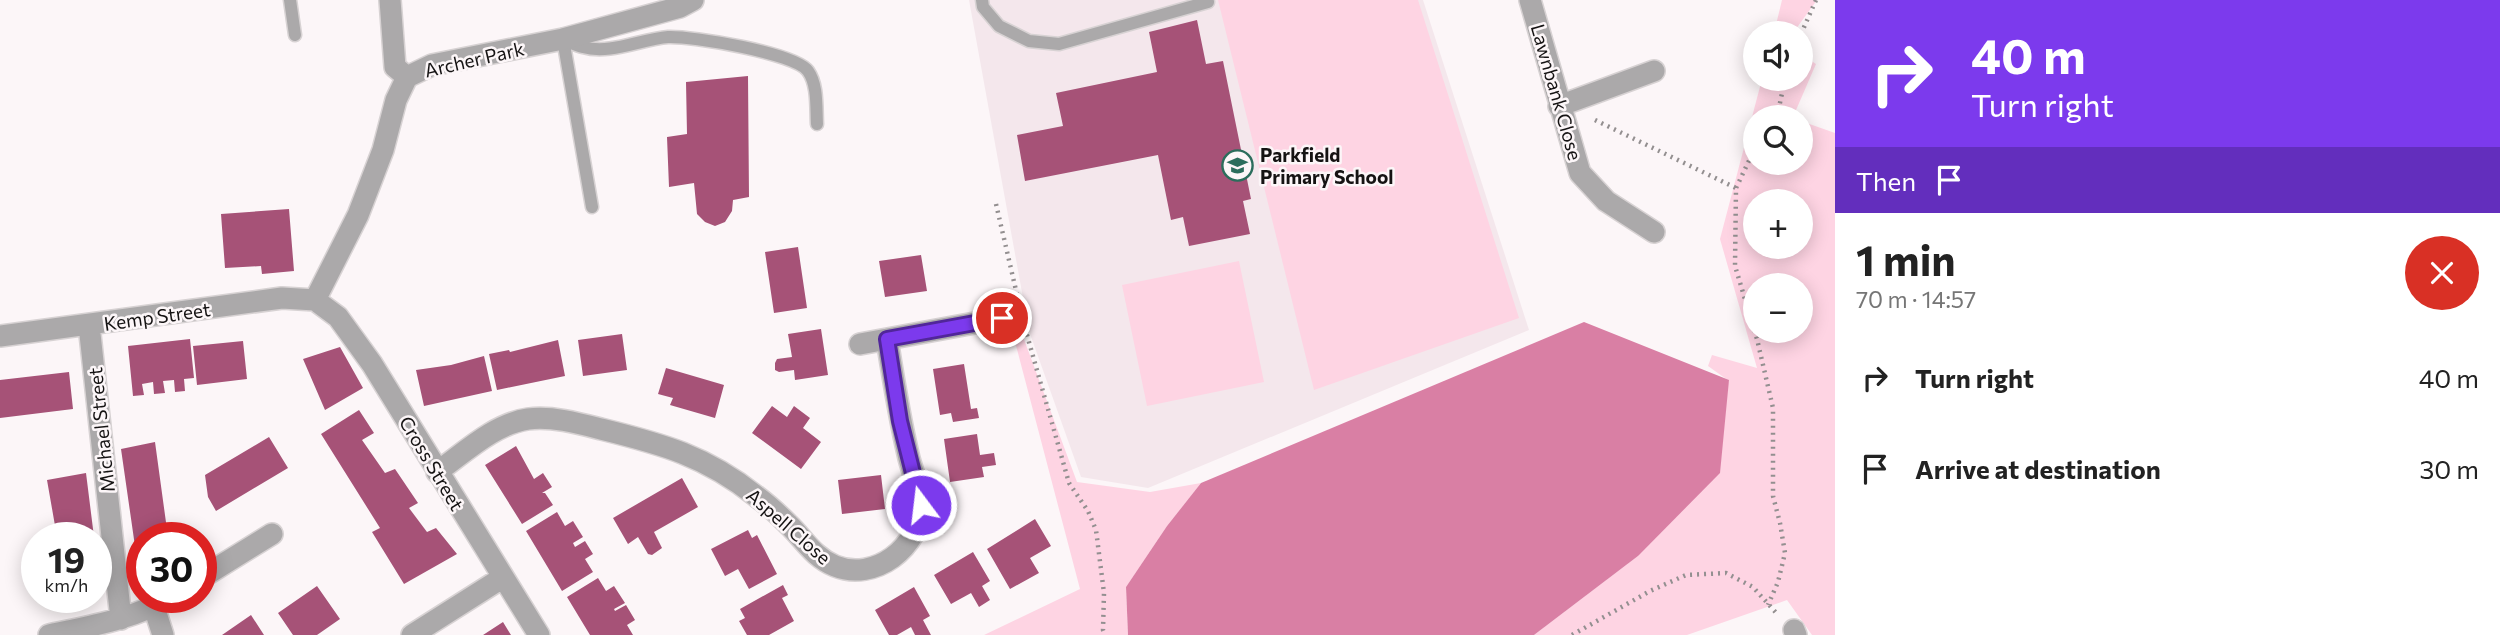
<!DOCTYPE html>
<html lang="en">
<head>
<meta charset="utf-8">
<style>
  :root { --surface:#fff; --page:#f6f6f6; --text:#222; --muted:#767676 }
  body { margin:0; font-family:Commissioner,sans-serif; background:var(--page); color:var(--text); height:100vh; display:flex; flex-direction:column; font-size:26px; white-space:nowrap }
  * { box-sizing:border-box; margin:0 }
  p { font-size:23px; color:var(--muted) }
  .icon { flex:none; width:38px; height:38px; fill:none; stroke:currentColor; stroke-width:2; stroke-linecap:round; stroke-linejoin:round }
  .map { position:relative; flex:1; overflow:hidden }
  .panel { display:flex; flex-direction:column; background:var(--surface); width:665px }
  .panel>* { flex:none }
  .banner { background:#7c3aed; color:#fff; overflow:hidden }
  .tools { position:absolute; left:1743px; top:21px; display:grid; gap:14px }
  .tools a { display:grid; place-items:center; width:70px; height:70px; border-radius:50%; background:var(--surface); box-shadow:0 4px 18px #0003; font-size:35px }
  .speed { position:absolute; left:21px; top:522px; display:flex; gap:14px; font-size:35px; font-weight:700; text-align:center }
  .speed>* { display:grid; place-content:center; width:91px; height:91px; border-radius:50%; background:var(--surface); box-shadow:0 4px 18px #0003; line-height:1 }
  .speed small { font-size:18px; font-weight:400 }
  .speed .limit { border:10px solid #d22; background:#fff; color:#111 }
  .pin { position:absolute; display:grid; place-items:center; width:60px; height:60px; color:#fff; margin:-30px; border:4px solid #fff; border-radius:50%; box-shadow:0 2px 7px #0007 }
  .me { position:absolute; width:77px; margin:-38px; rotate:345deg; stroke-linejoin:round; filter:drop-shadow(0 0 5px #0008) }
  .turn { display:flex; align-items:center; gap:24px; height:147px; padding:0 21px; font-size:32px }
  .turn .icon { width:91px; height:91px; stroke-width:2.5 }
  .turn b { display:block; font-size:49px; line-height:60px }
  .then { display:flex; align-items:center; height:66px; padding:0 21px; background:#0003; gap:14px; font-size:26px }
  .round { display:grid; place-items:center; flex:none; width:74px; height:74px; border-radius:37px; background:var(--page) }
  .overview { display:flex; align-items:center; justify-content:space-between; height:119px; padding:0 21px }
  h1 { font-size:42px; font-weight:700; line-height:52px }
  ul { padding:0; list-style:none }
  li { display:flex; align-items:center; gap:21px; height:91px; padding:0 21px }
  li div { flex:1 }
  li b { display:block; font-size:26px }
  li em { font-style:normal }
  main { display:flex; flex:1; min-height:0 }
  .map>svg:first-child { display:block }
  .built { fill:#f4e7ec }
  .green { fill:#fed4e3; fill-rule:evenodd }
  .water { fill:#d97fa4 }
  .building { fill:#a65277 }
  .lines { fill:none; stroke-linecap:round; stroke-linejoin:round }
  .lane-casing { stroke:#d7d2d3; stroke-width:15 }
  .street-casing { stroke:#d7d2d3; stroke-width:24 }
  .path { stroke:#938f90; stroke-width:4.5; stroke-dasharray:2 5; stroke-linecap:butt }
  .lane { stroke:#aba9aa; stroke-width:12 }
  .street { stroke:#aba9aa; stroke-width:21 }
  .route-casing { stroke:#51269a; stroke-width:18 }
  .route { stroke:#7c3aed; stroke-width:12 }
  .labels { text-anchor:middle; dominant-baseline:central; stroke-width:5; stroke-linejoin:round; paint-order:stroke }
  .street-label { font-size:19px; fill:#151313; stroke:#fcf6f8 }
  .poi-label { font-size:19px; font-weight:bold; fill:#151313; stroke:#fcf6f8; text-anchor:start }
</style>
</head>
<body>
<main>
<div class="map">
<svg width="1835" height="635" viewBox="0 0 1835 635">
  <rect width="100%" height="100%" fill="#fcf6f8"/>
  <path class="built" d="M 969,0 L 1423,0 L 1529,330 L 1148,488 L 1081,477 L 1029,331 Z"/>
  <path class="green" d="M 1218,0 L 1418,0 L 1519,318 L 1314,390 Z
    M 1782,0 L 1817,0 L 1793,33 L 1774,33 Z
    M 1801,54 L 1816,64 L 1793,117 L 1755,117 L 1755,163 L 1801,163 L 1801,121 L 1835,133 L 1835,635 L 1812,635 L 1787,600 L 1687,635 L 1534,635 L 1638,556 L 1729,381 L 1708,366 L 1712,355 L 1757,368 L 1720,239 L 1762,79 L 1801,79 ZM 1755,201 L 1801,201 L 1801,247 L 1755,247 ZM 1755,285 L 1801,285 L 1801,331 L 1755,331 Z
    M 1239,261 L 1264,382 L 1147,406 L 1122,285 Z
    M 1022,334 L 1077,482 L 1150,492 L 1201,483 L 1167,526 L 1126,587 L 1128,635 L 984,635 L 1080,589 L 1014,338 Z"/>
  <path class="water" d="M 1584,322 L 1729,380 L 1720,473 L 1638,556 L 1534,635 L 1128,635 L 1126,587 L 1167,526 L 1201,483 Z"/>
  <path class="building" d="M 1197,20 L 1206,64 L 1223,61 L 1251,199 L 1243,201 L 1250,234 L 1189,246 L 1183,217 L 1171,220 L 1158,155 L 1025,181 L 1017,135 L 1063,126 L 1056,93 L 1157,72 L 1149,32 Z
    M 748,76 L 749,197 L 733,200 L 732,211 L 725,222 L 715,226 L 705,222 L 697,214 L 694,183 L 669,187 L 667,137 L 687,134 L 686,82 Z
    M 289,209 L 294,271 L 262,274 L 261,266 L 225,268 L 221,214 Z
    M 798,247 L 807,308 L 774,313 L 765,252 Z
    M 921,255 L 927,291 L 885,297 L 879,261 Z
    M 821,329 L 828,375 L 795,380 L 794,370 L 779,372 L 775,370 L 775,363 L 777,359 L 792,357 L 788,334 Z
    M 622,334 L 627,370 L 583,376 L 578,340 Z
    M 190,339 L 194,378 L 184,379 L 185,391 L 175,392 L 174,380 L 163,381 L 165,393 L 154,394 L 153,382 L 142,384 L 144,395 L 133,396 L 128,346 Z
    M 558,340 L 565,376 L 497,390 L 489,354 L 509,350 L 510,352 Z
    M 243,341 L 247,379 L 197,385 L 193,346 Z
    M 340,347 L 363,388 L 325,410 L 303,359 Z
    M 484,356 L 492,391 L 424,406 L 416,370 L 451,365 Z
    M 964,364 L 971,409 L 977,408 L 979,418 L 953,422 L 951,413 L 940,415 L 933,369 Z
    M 666,368 L 724,385 L 715,418 L 670,405 L 673,398 L 658,394 Z
    M 69,372 L 73,409 L 0,418 L 0,380 Z
    M 772,406 L 787,417 L 794,406 L 810,418 L 803,428 L 821,442 L 801,469 L 752,433 Z
    M 359,410 L 374,433 L 362,440 L 385,473 L 395,469 L 418,503 L 409,508 L 427,532 L 436,528 L 457,554 L 404,584 L 372,532 L 380,528 L 321,434 Z
    M 977,434 L 980,455 L 994,453 L 996,465 L 982,467 L 984,477 L 950,482 L 944,439 Z
    M 269,437 L 288,468 L 216,511 L 208,497 L 205,475 Z
    M 155,442 L 168,537 L 142,537 L 140,581 L 121,449 Z
    M 516,446 L 534,479 L 543,473 L 552,487 L 542,493 L 545,493 L 553,505 L 522,524 L 485,465 Z
    M 86,473 L 94,537 L 57,537 L 47,480 Z
    M 881,475 L 885,509 L 842,514 L 838,480 Z
    M 682,478 L 698,507 L 654,532 L 662,548 L 652,555 L 648,554 L 638,537 L 628,544 L 613,518 Z
    M 557,512 L 565,526 L 573,521 L 583,537 L 573,543 L 575,547 L 585,541 L 593,554 L 585,559 L 593,572 L 562,591 L 526,531 Z
    M 1035,519 L 1051,546 L 1030,558 L 1039,573 L 1010,589 L 987,549 Z
    M 748,530 L 752,538 L 757,535 L 777,574 L 749,589 L 738,569 L 725,576 L 711,549 Z
    M 973,552 L 990,581 L 982,586 L 990,600 L 979,607 L 971,593 L 951,604 L 934,575 Z
    M 598,578 L 606,591 L 614,586 L 625,603 L 614,609 L 615,611 L 626,605 L 635,620 L 627,625 L 633,635 L 590,635 L 567,597 Z
    M 783,585 L 788,595 L 782,598 L 794,621 L 769,635 L 747,635 L 739,621 L 745,618 L 740,609 Z
    M 317,586 L 340,619 L 317,635 L 293,635 L 278,613 Z
    M 914,587 L 930,616 L 923,620 L 931,635 L 915,635 L 911,627 L 897,635 L 889,635 L 875,610 Z
    M 251,615 L 264,635 L 222,635 Z
    M 503,622 L 511,635 L 483,635 Z"/>
  <g class="lines">
    <defs>
      <path id="lane" d="M 290,0 L 295,35
        M 982,0 L 983,7 L 999,26 L 1029,41 L 1059,44 L 1208,2
        M 563,39 C 570,42 576,46 583,47 C 610,55 641,39 668,37 C 692,36 795,53 808,71 C 818,85 816,107 817,124
        M 563,39 L 592,207"/>
      <path id="street" d="M 390,0 L 395,67 L 407,77
        M 1530,0 L 1580,173 L 1606,201 L 1654,232
        M 1559,106 L 1654,71
        M 315,300 L 358,215 L 383,150 L 396,100 L 407,77 L 432,65 L 563,39 L 680,7 L 693,0
        M 89,325 L 121,619
        M 0,336 L 282,298 L 315,300 L 338,317 L 372,364 L 539,635
        M 860,344 L 1002,318
        M 437,472 C 464,453 494,424 528,419 C 552,416 578,423 601,429 C 662,444 706,456 756,496 C 767,504 778,514 788,524 C 804,539 813,557 835,566 C 874,582 920,548 921,505 C 921,489 911,470 908,454 C 899,416 893,377 887,339
        M 201,578 L 272,534
        M 154,607 L 163,635
        M 1794,630 L 1796,635
        M 49,635 C 91,626 134,619 171,597
        M 412,635 L 502,578"/>
    </defs>
    <use href="#lane" class="lane-casing"/>
    <use href="#street" class="street-casing"/>
    <path class="path" d="M 1801,34 L 1816,0
      M 1777,117 L 1785,79
      M 1595,120 L 1736,188
      M 1755,148 L 1736,188 L 1735,266 L 1757,339 L 1773,408 L 1773,496 L 1780,523 L 1785,553 L 1778,582 L 1768,605
      M 996,204 L 1018,299
      M 1025,328 L 1069,483 L 1088,511 L 1096,530 L 1104,593 L 1103,630 L 1105,635
      M 1572,635 L 1650,591 L 1686,575 L 1726,573 L 1753,587 L 1778,615"/>
    <use href="#lane" class="lane"/>
    <use href="#street" class="street"/>
  </g>
  <g class="lines">
    <defs>
      <path id="route" d="M 921,505 L 900,421 L 887,339 L 1002,318"/>
    </defs>
    <use href="#route" class="route-casing"/>
    <use href="#route" class="route"/>
  </g>
  <defs>
    <symbol id="school-ring" viewBox="-11 -11 22 22"><circle r="9.5" fill="#fcf6f8" stroke="#2b6d5c" stroke-width="1.5"/><path d="M0-5L7-2L0 1L-7-2ZM-4 1L0 2.5L4 1V4Q0 6-4 4Z" fill="#2b6d5c"/></symbol>
  </defs>
  <g fill-rule="evenodd">
    <use href="#school-ring" x="1220" y="148" width="35" height="35"/>
  </g>
  <g class="labels">
    <g class="street-label">
      <text transform="translate(474 59) rotate(-13)">Archer Park</text>
      <text transform="translate(1557 92) rotate(74)">Lawnbank Close</text>
      <text transform="translate(157 316) rotate(-8)">Kemp Street</text>
      <text transform="translate(101 430) rotate(-96)">Michael Street</text>
      <text transform="translate(432 463) rotate(59)">Cross Street</text>
      <text transform="translate(789 526) rotate(41)">Aspell Close</text>
    </g>
    <g class="poi-label">
      <text x="1260" y="154">Parkfield<tspan x="1260" dy="22">Primary School</tspan></text>
    </g>
  </g>
</svg>
<div class="tools">
<a><svg class="icon" aria-label="sound" viewBox="0 0 24 24"><path d="M4 9h4l5-4v14l-5-4H4zM17 9q2 3 0 6"/></svg></a>
<a><svg class="icon" aria-label="search" viewBox="0 0 24 24"><circle cx="10" cy="10" r="6"/><path d="M15 15l6 6"/></svg></a>
<a>+</a>
<a>−</a>
</div>
<div class="speed"><div>19<small>km/h</small></div><div class="limit">30</div></div>
<div class="pin" style="left:1002px;top:318px;background:#d93025"><svg class="icon" aria-label="arrive" viewBox="0 0 24 24"><path d="M6 21V4h12l-3 4 3 4H6"/></svg></div>
<svg class="me" style="left:921px;top:505px" viewBox="-20 -20 40 40"><circle r="17" fill="#7c3aed" stroke="#fff" stroke-width="3"/><path d="M0-11L8 9 0 5-8 9z" fill="#fff"/></svg>
</div>
<section class="panel">
<div class="banner">
<div class="turn"><svg class="icon" aria-label="right" viewBox="0 0 24 24"><path d="M7 20v-9h11M14 6l5 5-5 5"/></svg><div><b>40 m</b>Turn right</div></div>
<div class="then">Then<svg class="icon" aria-label="arrive" viewBox="0 0 24 24"><path d="M6 21V4h12l-3 4 3 4H6"/></svg></div>
</div>
<div class="overview"><div><h1>1 min</h1><p>70 m · 14:57</p></div><a class="round" style="background:#d93025;color:#fff"><svg class="icon" aria-label="close" viewBox="0 0 24 24"><path d="M6 6l12 12M18 6L6 18"/></svg></a></div>
<ul>
<li><svg class="icon" aria-label="right" viewBox="0 0 24 24"><path d="M7 20v-9h11M14 6l5 5-5 5"/></svg><div><b>Turn right</b></div><em>40 m</em></li>
<li><svg class="icon" aria-label="arrive" viewBox="0 0 24 24"><path d="M6 21V4h12l-3 4 3 4H6"/></svg><div><b>Arrive at destination</b></div><em>30 m</em></li>
</ul>
</section>
</main>
</body>
</html>
